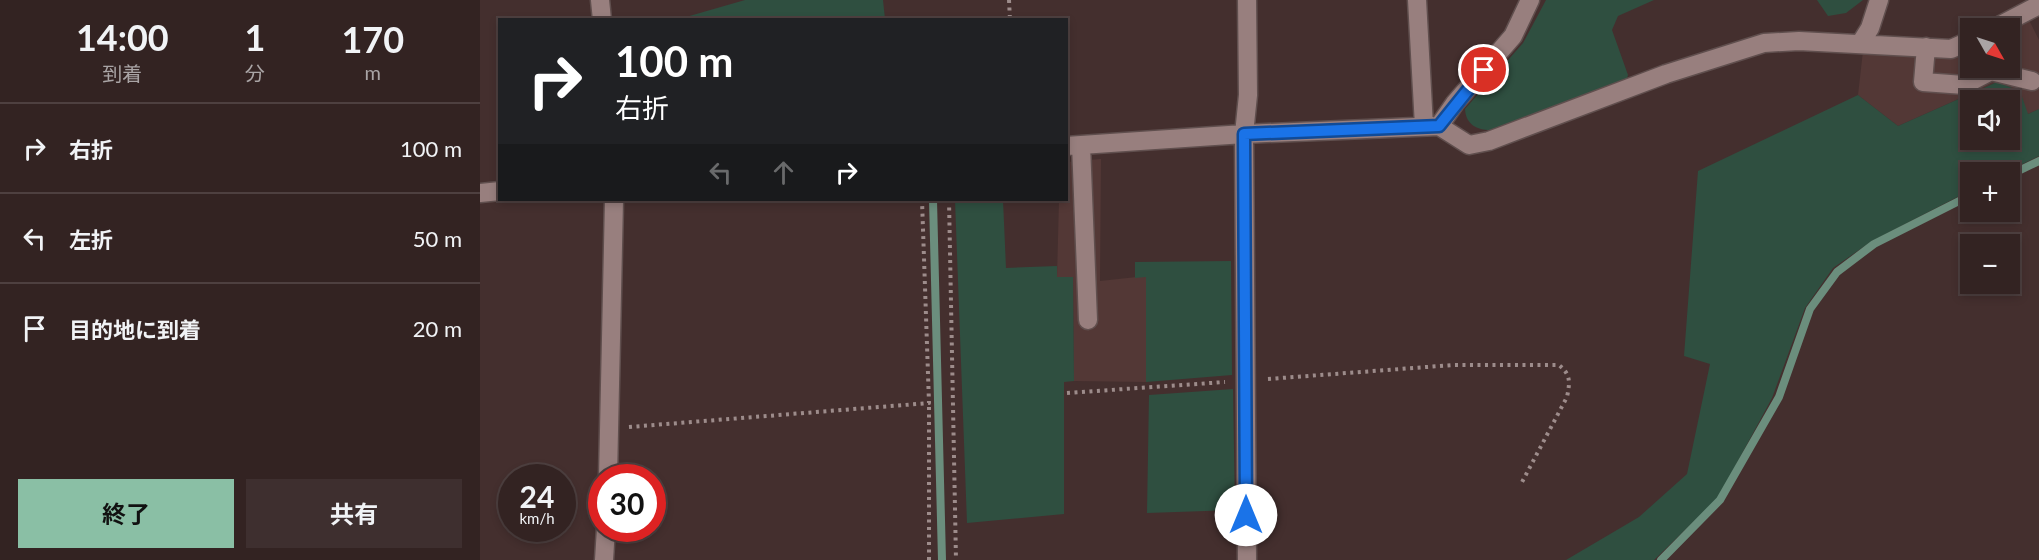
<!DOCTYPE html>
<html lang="ja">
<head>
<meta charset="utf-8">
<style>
  :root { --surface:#332322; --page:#3e2f2f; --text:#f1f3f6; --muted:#a9a4a5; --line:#4e4040; --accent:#8abfa5 }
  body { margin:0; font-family:Lato,"Noto Sans JP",sans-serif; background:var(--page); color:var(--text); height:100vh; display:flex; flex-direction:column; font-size:22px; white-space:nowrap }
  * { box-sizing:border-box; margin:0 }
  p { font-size:20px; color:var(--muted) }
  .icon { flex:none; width:33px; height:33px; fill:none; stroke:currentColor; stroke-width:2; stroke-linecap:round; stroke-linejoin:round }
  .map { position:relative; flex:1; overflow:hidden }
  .side { display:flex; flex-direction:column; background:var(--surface); width:480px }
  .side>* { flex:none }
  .hud { position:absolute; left:18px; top:18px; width:570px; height:183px; border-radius:0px; box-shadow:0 3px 9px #0003,0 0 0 2px var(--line); background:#202124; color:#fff; overflow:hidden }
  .needle { width:39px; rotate:129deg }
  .controls { position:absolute; left:1480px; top:18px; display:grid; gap:12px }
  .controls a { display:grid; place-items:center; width:60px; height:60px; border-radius:0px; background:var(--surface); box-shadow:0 3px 9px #0003,0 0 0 2px var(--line); font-size:30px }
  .speed { position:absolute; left:18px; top:464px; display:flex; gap:12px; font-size:30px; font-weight:700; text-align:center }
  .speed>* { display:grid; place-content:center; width:78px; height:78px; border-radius:50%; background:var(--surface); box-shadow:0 3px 9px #0003,0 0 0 2px var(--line); line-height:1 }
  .speed small { font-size:15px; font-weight:400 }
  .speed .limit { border:9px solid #d22; background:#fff; color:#111 }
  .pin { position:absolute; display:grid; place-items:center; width:51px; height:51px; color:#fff; margin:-26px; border:3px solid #fff; border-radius:50%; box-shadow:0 2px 6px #0007 }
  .me { position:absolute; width:66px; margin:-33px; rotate:0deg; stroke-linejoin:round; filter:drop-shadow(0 0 4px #0008) }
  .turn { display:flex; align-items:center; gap:21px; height:126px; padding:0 18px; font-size:27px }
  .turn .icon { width:78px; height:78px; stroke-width:2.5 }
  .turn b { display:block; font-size:42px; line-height:51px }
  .lanes { display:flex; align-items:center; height:57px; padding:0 18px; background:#0003; justify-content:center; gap:30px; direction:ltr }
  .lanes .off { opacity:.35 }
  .eta { display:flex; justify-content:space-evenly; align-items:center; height:102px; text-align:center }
  .eta b { font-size:36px; font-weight:700; line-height:42px }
  .primary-button { display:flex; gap:12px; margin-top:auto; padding:12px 18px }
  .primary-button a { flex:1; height:69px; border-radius:0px; background:var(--accent); color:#111; font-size:24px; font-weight:700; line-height:69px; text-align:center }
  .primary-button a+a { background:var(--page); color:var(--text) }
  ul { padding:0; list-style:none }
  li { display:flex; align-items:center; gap:18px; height:90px; padding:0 18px; border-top:2px solid var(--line) }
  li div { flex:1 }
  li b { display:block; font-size:22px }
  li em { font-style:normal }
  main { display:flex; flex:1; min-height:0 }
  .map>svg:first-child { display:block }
  .built { fill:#533836 }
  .green { fill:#2f4f40; fill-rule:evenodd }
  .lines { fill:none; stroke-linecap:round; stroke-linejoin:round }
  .stream { stroke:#6b8e7d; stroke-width:8 }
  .minor-casing { stroke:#604f4e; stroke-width:21 }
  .path { stroke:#9d8c8b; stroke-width:4; stroke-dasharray:3 4.5; stroke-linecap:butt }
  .minor { stroke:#987f7e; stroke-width:18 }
  .route-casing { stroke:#114b97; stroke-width:15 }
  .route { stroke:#1a73e8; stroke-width:10 }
</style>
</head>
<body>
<main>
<section class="side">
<div class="eta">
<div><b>14:00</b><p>到着</p></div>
<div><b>1</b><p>分</p></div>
<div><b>170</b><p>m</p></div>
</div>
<ul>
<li><svg class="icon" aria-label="right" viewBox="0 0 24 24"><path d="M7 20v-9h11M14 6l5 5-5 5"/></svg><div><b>右折</b></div><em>100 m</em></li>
<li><svg class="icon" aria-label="left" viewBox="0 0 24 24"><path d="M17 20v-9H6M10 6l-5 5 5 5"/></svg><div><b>左折</b></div><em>50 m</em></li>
<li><svg class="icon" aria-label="arrive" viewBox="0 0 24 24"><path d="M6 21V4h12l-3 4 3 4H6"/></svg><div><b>目的地に到着</b></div><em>20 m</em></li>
</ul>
<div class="primary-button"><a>終了</a><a>共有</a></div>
</section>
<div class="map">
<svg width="1559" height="560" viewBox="0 0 1559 560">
  <rect width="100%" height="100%" fill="#442f2e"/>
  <path class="built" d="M 1548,18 L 1559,40 L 1559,109 L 1548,114 L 1517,82 L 1418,126 L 1378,95 L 1383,51 L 1491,47 L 1491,68 L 1530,68 L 1530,28 Z
    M 621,159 L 620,281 L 666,276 L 666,382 L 594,381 L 593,277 L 577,277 L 579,200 L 586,200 L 587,162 Z"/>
  <path class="green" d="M 265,0 L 403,0 L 405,19 L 199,19 Z
    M 1066,0 L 1174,0 L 1138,16 L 1132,30 L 1148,75 L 1146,82 L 1021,129 C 1004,132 986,129 985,109 L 1043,43 Z
    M 1337,0 L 1383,0 L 1366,13 L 1348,16 Z
    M 1517,82 L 1540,91 L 1548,114 L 1559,109 L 1559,156 L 1526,172 L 1491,172 L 1491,190 L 1392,241 L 1353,268 L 1325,308 L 1292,398 L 1238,498 L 1174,560 L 1086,560 L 1159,517 L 1207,474 L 1230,364 L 1204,356 L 1218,171 L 1378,95 L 1418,126 ZM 1491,100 L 1530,100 L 1530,140 L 1491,140 Z
    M 475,200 L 523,200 L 526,268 L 577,266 L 577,277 L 593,277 L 594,381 L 584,382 L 584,514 L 487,523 Z
    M 751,261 L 752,375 L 666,382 L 666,277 L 655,278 L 655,262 Z
    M 753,389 L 755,510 L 667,513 L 669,395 Z"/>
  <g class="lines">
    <path class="stream" d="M 1530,175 L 1559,161
      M 453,200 L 462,560
      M 1181,560 L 1240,500 L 1299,397 L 1330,309 L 1357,272 L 1394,244 L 1491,195"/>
    <defs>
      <path id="minor" d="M 120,0 L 122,20
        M 937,0 L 944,126
        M 1515,28 L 1559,5
        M 1380,44 L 1390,28 L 1399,0
        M 1446,47 L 1443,82 L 1484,85 L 1511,71 L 1552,81
        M 959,126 L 975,103 L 1033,36 L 1050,0
        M 601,145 L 608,320
        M 586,146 L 764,134 L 959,126 L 989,145 L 1009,141 L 1186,74 L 1284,43 L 1319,41 L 1471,49 L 1491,40
        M 0,193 L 20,191
        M 128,477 L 134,200
        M 124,560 L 126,528
        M 767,560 L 764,134 L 768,95 L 767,0"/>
    </defs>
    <use href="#minor" class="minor-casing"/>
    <path class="path" d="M 529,0 L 530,20
      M 469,200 L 476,560
      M 788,379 L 973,365 L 1079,365 C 1091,375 1090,382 1087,397 L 1041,484
      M 587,393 L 745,382
      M 149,427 L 449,403 L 442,200
      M 449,560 L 449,403"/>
    <use href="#minor" class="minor"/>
  </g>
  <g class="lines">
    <defs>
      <path id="route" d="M 766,515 L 764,134 L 959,126 L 1004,70"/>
    </defs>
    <use href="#route" class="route-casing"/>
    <use href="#route" class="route"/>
  </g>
</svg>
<div class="controls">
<a><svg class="needle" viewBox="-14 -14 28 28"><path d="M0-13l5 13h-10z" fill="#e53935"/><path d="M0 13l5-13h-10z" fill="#a9a4a5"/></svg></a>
<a><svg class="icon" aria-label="sound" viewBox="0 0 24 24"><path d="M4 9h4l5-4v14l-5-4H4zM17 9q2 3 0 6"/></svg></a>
<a>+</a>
<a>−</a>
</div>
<div class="speed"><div>24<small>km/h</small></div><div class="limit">30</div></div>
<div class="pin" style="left:1004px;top:70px;background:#d93025"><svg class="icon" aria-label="arrive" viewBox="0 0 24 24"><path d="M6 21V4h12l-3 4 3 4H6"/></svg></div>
<svg class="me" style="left:766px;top:515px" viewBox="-20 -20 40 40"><circle r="19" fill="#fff"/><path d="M0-13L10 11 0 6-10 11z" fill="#1a73e8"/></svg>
<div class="hud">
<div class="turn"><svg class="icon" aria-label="right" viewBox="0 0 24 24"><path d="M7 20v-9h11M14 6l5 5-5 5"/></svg><div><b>100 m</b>右折</div></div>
<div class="lanes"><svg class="icon off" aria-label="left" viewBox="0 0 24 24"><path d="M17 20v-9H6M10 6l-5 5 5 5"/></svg><svg class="icon off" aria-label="ahead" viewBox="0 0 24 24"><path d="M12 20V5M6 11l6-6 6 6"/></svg><svg class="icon" aria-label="right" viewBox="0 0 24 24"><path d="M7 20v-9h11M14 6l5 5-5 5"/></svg></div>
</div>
</div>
</main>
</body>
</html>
